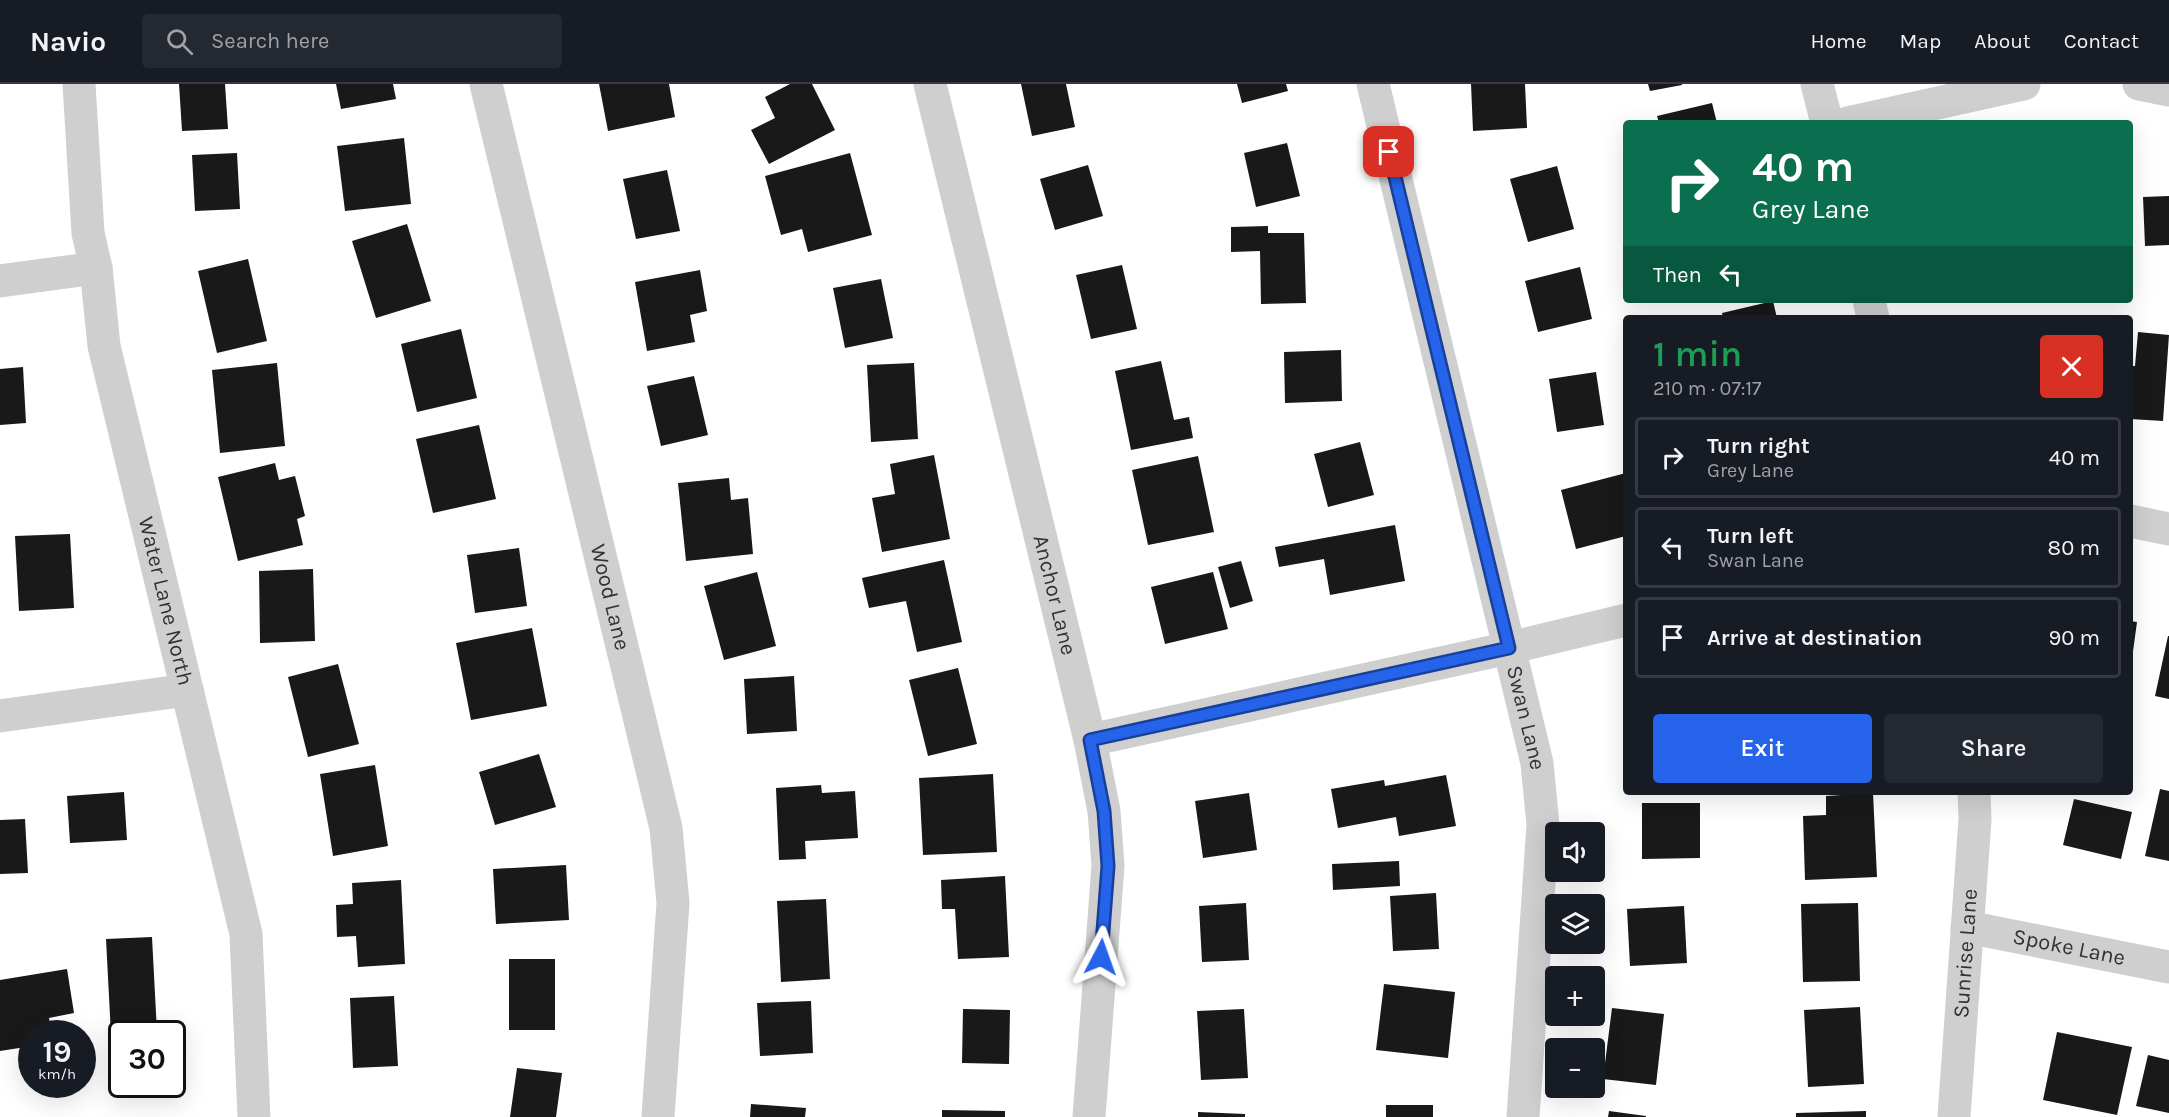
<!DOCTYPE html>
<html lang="en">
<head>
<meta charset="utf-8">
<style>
  :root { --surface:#171b24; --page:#242831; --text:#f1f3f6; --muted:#9ea1a6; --line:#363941; --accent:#2563eb }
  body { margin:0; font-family:Karla,sans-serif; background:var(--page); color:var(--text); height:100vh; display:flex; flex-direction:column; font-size:22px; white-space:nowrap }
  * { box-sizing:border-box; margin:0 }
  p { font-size:20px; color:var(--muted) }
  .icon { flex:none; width:33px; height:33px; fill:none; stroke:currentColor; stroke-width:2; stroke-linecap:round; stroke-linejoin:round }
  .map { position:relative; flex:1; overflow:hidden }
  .drawer { position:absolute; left:1623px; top:231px; width:510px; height:480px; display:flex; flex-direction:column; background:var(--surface); border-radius:6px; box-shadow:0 6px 24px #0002 }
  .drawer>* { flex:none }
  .top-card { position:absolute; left:1623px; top:36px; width:510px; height:183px; border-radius:6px; box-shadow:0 6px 24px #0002; background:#0b6e4f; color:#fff; overflow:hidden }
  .fabs { position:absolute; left:1545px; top:738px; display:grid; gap:12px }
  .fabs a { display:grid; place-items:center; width:60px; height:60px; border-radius:6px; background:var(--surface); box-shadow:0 6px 24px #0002; font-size:30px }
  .speed { position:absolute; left:18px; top:936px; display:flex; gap:12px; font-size:30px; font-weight:700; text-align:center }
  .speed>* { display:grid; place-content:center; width:78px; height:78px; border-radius:50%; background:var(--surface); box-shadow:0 6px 24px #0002; line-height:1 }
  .speed small { font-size:15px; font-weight:400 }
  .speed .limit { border:3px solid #111; border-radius:9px; background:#fff; color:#111 }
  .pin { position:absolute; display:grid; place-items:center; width:51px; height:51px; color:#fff; margin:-26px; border-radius:12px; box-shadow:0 3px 9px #0006 }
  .me { position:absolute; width:66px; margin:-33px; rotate:4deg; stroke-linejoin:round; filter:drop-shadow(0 0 4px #0008) }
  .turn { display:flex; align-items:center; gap:21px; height:126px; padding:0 30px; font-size:27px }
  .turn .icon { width:78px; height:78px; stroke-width:2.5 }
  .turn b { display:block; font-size:42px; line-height:51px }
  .then { display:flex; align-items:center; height:57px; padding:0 30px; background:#0003; gap:12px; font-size:22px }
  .round { display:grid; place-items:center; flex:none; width:63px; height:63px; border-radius:6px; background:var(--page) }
  .overview { display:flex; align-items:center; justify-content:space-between; height:102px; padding:0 30px }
  h1 { font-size:36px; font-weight:600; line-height:45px; color:#1e9e55 }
  .cta { display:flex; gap:12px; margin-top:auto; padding:12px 30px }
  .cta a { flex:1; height:69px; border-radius:6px; background:var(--accent); color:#fff; font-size:24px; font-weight:600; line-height:69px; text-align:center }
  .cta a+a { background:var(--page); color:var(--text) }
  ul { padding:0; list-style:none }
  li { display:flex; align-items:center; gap:18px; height:81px; margin:0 12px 9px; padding:0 18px; border:3px solid var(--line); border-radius:6px }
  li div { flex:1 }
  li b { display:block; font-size:22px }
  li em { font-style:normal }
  header { display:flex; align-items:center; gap:36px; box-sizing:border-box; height:84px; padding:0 30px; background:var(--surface); border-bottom:2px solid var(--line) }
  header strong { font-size:28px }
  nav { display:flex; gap:33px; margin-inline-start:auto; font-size:21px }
  .search { width:420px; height:54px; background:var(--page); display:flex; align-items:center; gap:15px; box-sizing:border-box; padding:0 21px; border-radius:6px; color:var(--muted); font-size:22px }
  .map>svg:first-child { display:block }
  .building { fill:#191919 }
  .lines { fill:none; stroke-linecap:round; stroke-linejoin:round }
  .street { stroke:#cfcfcf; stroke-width:33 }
  .route-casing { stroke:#184099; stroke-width:15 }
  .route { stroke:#2563eb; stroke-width:10 }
  .labels { text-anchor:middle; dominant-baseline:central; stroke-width:6; stroke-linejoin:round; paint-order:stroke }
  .street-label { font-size:22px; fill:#323232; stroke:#fff }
</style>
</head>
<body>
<header>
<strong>Navio</strong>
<div class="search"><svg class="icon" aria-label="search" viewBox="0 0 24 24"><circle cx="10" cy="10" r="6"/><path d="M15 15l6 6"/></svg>Search here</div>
<nav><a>Home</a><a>Map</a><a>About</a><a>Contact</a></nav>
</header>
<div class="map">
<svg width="2169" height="1033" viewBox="0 0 2169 1033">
  <rect width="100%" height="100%" fill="#fff"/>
  <path class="building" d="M 179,0 L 225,0 L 228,45 L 182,47 Z
    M 336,0 L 393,0 L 396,15 L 341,25 Z
    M 599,0 L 669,0 L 675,33 L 608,47 Z
    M 790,0 L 812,0 L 835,46 L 769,80 L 751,46 L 775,34 L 765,13 Z
    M 1021,0 L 1066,0 L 1075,43 L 1032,52 Z
    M 1237,0 L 1286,0 L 1288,7 L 1242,19 Z
    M 1471,0 L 1525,0 L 1527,44 L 1473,47 Z
    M 1648,0 L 1682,0 L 1682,1 L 1650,7 Z
    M 1712,19 L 1717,39 L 1659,39 L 1657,32 Z
    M 404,54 L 411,120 L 345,127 L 337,62 Z
    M 1287,59 L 1300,112 L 1256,123 L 1244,69 Z
    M 237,69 L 240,125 L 195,127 L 192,71 Z
    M 850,69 L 872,151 L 808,168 L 802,145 L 781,151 L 765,92 Z
    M 1088,81 L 1103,132 L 1055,146 L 1040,95 Z
    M 1557,82 L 1574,145 L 1528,158 L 1510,95 Z
    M 667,86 L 680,147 L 636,155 L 623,95 Z
    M 2169,112 L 2169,161 L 2145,162 L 2143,113 Z
    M 407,140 L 431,217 L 376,234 L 352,157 Z
    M 1268,142 L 1268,149 L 1304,149 L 1306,219 L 1261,220 L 1260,167 L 1231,168 L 1231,143 Z
    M 248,175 L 267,257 L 217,269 L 198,187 Z
    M 1122,181 L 1137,245 L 1091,255 L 1076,191 Z
    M 1580,183 L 1592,235 L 1538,248 L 1525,197 Z
    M 700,186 L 707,227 L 690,231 L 695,258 L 647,267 L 635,198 Z
    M 881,195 L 893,254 L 845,264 L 833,204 Z
    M 1773,217 L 1777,234 L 1723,234 L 1722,229 Z
    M 461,245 L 477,314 L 417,328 L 401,260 Z
    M 2138,248 L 2169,251 L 2163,337 L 2130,335 L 2130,282 L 2135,282 Z
    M 1341,266 L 1342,317 L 1285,319 L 1284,268 Z
    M 1161,277 L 1174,336 L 1189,333 L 1193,354 L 1131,366 L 1115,287 Z
    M 277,279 L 285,362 L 220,369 L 212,286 Z
    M 914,279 L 918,355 L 871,358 L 867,281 Z
    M 23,283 L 26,339 L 0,341 L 0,285 Z
    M 1596,288 L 1604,341 L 1557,348 L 1549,295 Z
    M 694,292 L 708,351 L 661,362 L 647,302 Z
    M 479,341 L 496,415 L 433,429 L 416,355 Z
    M 1360,358 L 1374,411 L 1328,423 L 1314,370 Z
    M 934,371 L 950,455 L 882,468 L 872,414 L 895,410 L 890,380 Z
    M 1198,372 L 1214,448 L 1148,461 L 1132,386 Z
    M 275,379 L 279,396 L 295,392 L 305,432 L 297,435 L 303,461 L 238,477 L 218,393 Z
    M 1626,389 L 1626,452 L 1576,465 L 1561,406 Z
    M 729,394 L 731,416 L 748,414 L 753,470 L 686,477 L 678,399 Z
    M 1395,441 L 1405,497 L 1330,511 L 1324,475 L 1279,483 L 1275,463 Z
    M 70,450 L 74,524 L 19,527 L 15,452 Z
    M 519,464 L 527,522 L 475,529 L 467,471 Z
    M 944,476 L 962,558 L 917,568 L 906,517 L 869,524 L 862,494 Z
    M 1241,477 L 1253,517 L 1230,524 L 1218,483 Z
    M 313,485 L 315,557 L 260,559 L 259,487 Z
    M 757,488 L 776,562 L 724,576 L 704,502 Z
    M 1213,488 L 1228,545 L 1165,560 L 1151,503 Z
    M 2130,537 L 2137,538 L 2131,582 L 2130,582 Z
    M 532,544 L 547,622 L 471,636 L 456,559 Z
    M 2168,552 L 2169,552 L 2169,615 L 2155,612 Z
    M 338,580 L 359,660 L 308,673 L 288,593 Z
    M 958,584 L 977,660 L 928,672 L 909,596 Z
    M 794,592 L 797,647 L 747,650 L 744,595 Z
    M 539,670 L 556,723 L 495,741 L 479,688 Z
    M 375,681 L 388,762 L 333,772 L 320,690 Z
    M 993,690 L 997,768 L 923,771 L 919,694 Z
    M 1446,691 L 1456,742 L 1399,752 L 1396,733 L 1338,744 L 1331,705 L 1384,696 L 1385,702 Z
    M 821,701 L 822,709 L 855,707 L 858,754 L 805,757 L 806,775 L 779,776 L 776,704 Z
    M 2160,705 L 2169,707 L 2169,777 L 2145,772 Z
    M 124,708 L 127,756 L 70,759 L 67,712 Z
    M 1249,709 L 1257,766 L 1203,774 L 1195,717 Z
    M 1873,709 L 1877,793 L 1805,796 L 1803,732 L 1826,731 L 1826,712 Z
    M 2074,715 L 2132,728 L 2121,775 L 2063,761 Z
    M 1642,719 L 1700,719 L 1700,774 L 1642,775 Z
    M 25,735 L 28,789 L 0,790 L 0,736 Z
    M 1399,777 L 1400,802 L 1333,806 L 1332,780 Z
    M 566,781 L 569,836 L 496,840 L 493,785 Z
    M 1005,792 L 1009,873 L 958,875 L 955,825 L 942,825 L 941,796 Z
    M 401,796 L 405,880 L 358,883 L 356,852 L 337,853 L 336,821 L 353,820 L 352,799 Z
    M 1436,809 L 1439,865 L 1393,867 L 1390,812 Z
    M 826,815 L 830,895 L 781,898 L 777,817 Z
    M 1246,819 L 1249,876 L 1202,878 L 1199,822 Z
    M 1858,819 L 1860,897 L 1803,898 L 1801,820 Z
    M 1684,822 L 1687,879 L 1630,882 L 1627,825 Z
    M 152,853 L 157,948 L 111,951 L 106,855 Z
    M 509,875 L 555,875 L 555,946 L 509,946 Z
    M 67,885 L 74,929 L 49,934 L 52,950 L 32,950 L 32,962 L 0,967 L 0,896 Z
    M 1384,900 L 1455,908 L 1448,974 L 1376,966 Z
    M 394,912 L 398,982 L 353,984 L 350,914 Z
    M 811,917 L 813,969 L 760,972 L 757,919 Z
    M 1860,923 L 1864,1000 L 1808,1003 L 1804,926 Z
    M 1612,924 L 1664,930 L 1656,1001 L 1603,995 Z
    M 963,925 L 1010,926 L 1009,980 L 962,979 Z
    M 1244,925 L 1248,994 L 1201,996 L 1197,927 Z
    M 2057,948 L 2132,963 L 2117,1031 L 2043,1016 Z
    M 2148,971 L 2169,976 L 2169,1029 L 2136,1022 Z
    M 517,984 L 562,989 L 556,1033 L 510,1033 Z
    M 751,1020 L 806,1024 L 805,1033 L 750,1033 Z
    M 1386,1021 L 1433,1021 L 1433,1033 L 1386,1033 Z
    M 942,1026 L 1005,1027 L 1005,1033 L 942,1033 Z
    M 1609,1027 L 1646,1032 L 1646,1033 L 1608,1033 Z
    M 1866,1027 L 1866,1033 L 1796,1033 L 1796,1029 Z
    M 1198,1028 L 1245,1030 L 1245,1033 L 1198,1033 Z"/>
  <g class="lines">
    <g class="street">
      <path id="s1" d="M 79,0 L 88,149 L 96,184 L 104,262 L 246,850 L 254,1033"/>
      <path id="s2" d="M 486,0 L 666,744 L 673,819 L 658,1033"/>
      <path id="s3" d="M 930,0 L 1090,656 L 1104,727 L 1108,782 L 1089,1033"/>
      <path id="s4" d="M 1373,0 L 1537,679 L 1543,741 L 1523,1033"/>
      <path d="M 1817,0 L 1827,39"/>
      <path d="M 2139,0 L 2169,6"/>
      <path d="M 1847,39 L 2024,0"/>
      <path d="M 0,197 L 96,184"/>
      <path d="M 1869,216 L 1873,234"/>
      <path d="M 2130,437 L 2169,445"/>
      <path d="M 0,632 L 187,606"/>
      <path d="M 1090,656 L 1509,564 L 1626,536"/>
      <path id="s5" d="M 1967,843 L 2169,883"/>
      <path id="s6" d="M 1954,1033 L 1975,735 L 1974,708"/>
    </g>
  </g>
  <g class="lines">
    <defs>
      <path id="route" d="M 1101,873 L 1108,782 L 1104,727 L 1090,656 L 1509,564 L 1389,68"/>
    </defs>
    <use href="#route" class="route-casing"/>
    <use href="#route" class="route"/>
  </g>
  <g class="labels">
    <g class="street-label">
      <text stroke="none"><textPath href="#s2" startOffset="528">Wood Lane</textPath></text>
      <text stroke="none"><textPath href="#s3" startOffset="526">Anchor Lane</textPath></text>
      <text stroke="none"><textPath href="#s1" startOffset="526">Water Lane North</textPath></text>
      <text stroke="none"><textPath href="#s4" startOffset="652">Swan Lane</textPath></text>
      <text stroke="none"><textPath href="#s5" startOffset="104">Spoke Lane</textPath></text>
      <text stroke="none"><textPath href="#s6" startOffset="164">Sunrise Lane</textPath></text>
    </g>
  </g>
</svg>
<div class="fabs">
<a><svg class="icon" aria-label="sound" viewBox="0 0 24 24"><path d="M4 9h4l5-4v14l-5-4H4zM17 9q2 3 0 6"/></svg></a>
<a><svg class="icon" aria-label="layers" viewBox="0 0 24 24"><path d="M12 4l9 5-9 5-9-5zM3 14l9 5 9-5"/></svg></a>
<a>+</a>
<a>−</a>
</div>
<div class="speed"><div>19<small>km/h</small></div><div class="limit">30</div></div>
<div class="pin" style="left:1389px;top:68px;background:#d93025"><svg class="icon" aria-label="arrive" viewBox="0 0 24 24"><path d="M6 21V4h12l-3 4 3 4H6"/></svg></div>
<svg class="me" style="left:1101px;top:873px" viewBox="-20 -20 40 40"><path d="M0-17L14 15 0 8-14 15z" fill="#2563eb" stroke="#fff" stroke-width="4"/></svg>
<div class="top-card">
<div class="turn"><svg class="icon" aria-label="right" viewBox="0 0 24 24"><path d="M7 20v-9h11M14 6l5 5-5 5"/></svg><div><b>40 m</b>Grey Lane</div></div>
<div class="then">Then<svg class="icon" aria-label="left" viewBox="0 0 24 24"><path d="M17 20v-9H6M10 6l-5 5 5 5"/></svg></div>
</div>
<section class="drawer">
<div class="overview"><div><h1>1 min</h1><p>210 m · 07:17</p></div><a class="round" style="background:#d93025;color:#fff"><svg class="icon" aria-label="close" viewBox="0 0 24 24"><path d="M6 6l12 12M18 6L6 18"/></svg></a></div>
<ul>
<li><svg class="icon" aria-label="right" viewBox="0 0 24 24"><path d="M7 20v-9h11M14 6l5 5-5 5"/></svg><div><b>Turn right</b><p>Grey Lane</p></div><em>40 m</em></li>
<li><svg class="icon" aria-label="left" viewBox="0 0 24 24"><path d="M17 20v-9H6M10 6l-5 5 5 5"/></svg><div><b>Turn left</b><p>Swan Lane</p></div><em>80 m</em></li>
<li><svg class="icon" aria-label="arrive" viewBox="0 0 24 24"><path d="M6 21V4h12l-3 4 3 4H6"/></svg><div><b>Arrive at destination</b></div><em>90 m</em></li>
</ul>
<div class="cta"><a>Exit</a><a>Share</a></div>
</section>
</div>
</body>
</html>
